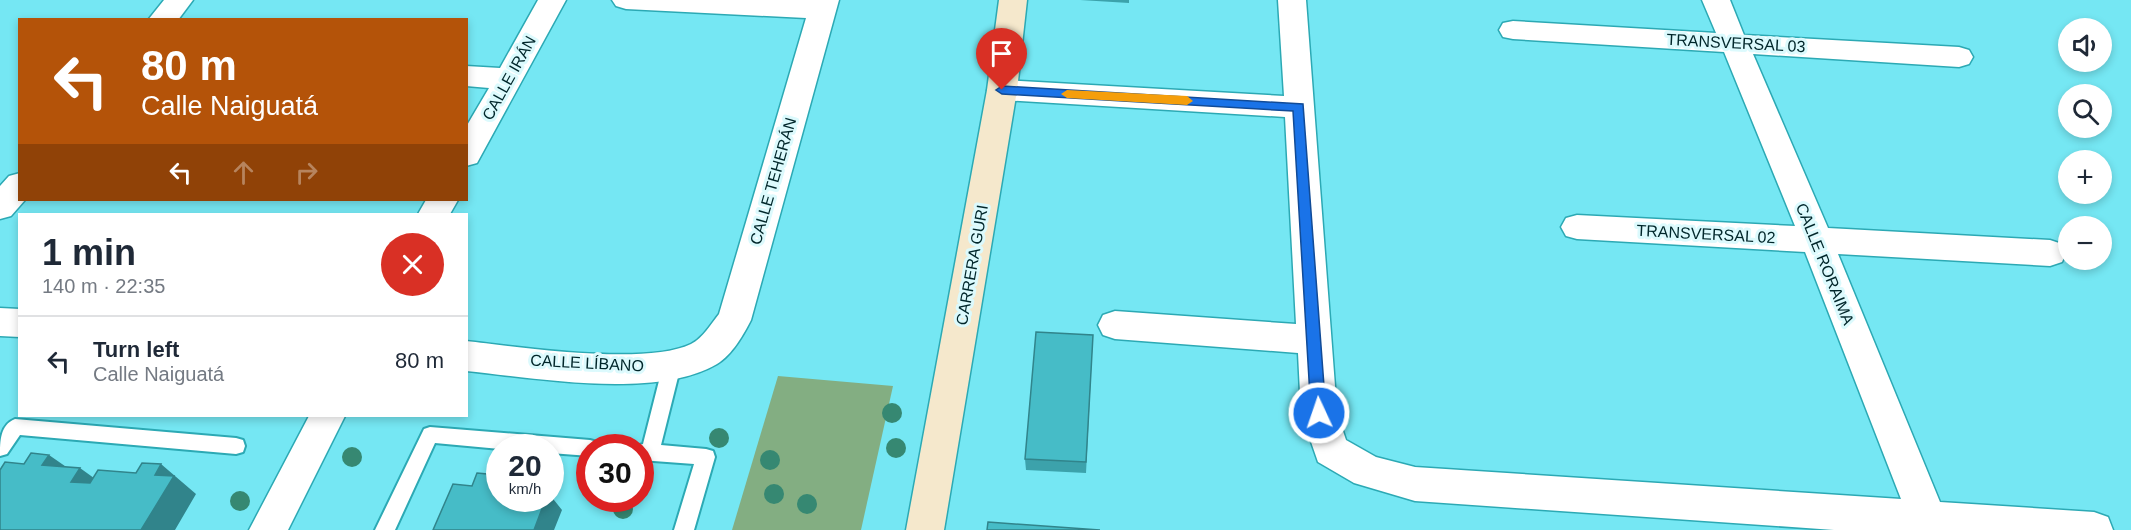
<!DOCTYPE html>
<html lang="en">
<head>
<meta charset="utf-8">
<style>
  :root { --surface:#fff; --page:#f2f2f3; --text:#1f2937; --muted:#747a83; --line:#e0e1e3 }
  body { margin:0; font-family:Arial,sans-serif; background:var(--page); color:var(--text); height:100vh; display:flex; flex-direction:column; font-size:22px; white-space:nowrap }
  * { box-sizing:border-box; margin:0 }
  p { font-size:20px; color:var(--muted) }
  .icon { flex:none; width:33px; height:33px; fill:none; stroke:currentColor; stroke-width:2; stroke-linecap:round; stroke-linejoin:round }
  .map { position:relative; flex:1; overflow:hidden }
  .drawer { position:absolute; left:18px; top:213px; width:450px; height:204px; display:flex; flex-direction:column; background:var(--surface); border-radius:0px; box-shadow:0 3px 9px #0003 }
  .drawer>* { flex:none }
  .hud { position:absolute; left:18px; top:18px; width:450px; height:183px; border-radius:0px; box-shadow:0 3px 9px #0003; background:#b45309; color:#fff; overflow:hidden }
  .controls { position:absolute; left:2058px; top:18px; display:grid; gap:12px }
  .controls a { display:grid; place-items:center; width:54px; height:54px; border-radius:50%; background:var(--surface); box-shadow:0 3px 9px #0003; font-size:30px }
  .speed { position:absolute; left:486px; top:434px; display:flex; gap:12px; font-size:30px; font-weight:700; text-align:center }
  .speed>* { display:grid; place-content:center; width:78px; height:78px; border-radius:50%; background:var(--surface); box-shadow:0 3px 9px #0003; line-height:1 }
  .speed small { font-size:15px; font-weight:400 }
  .speed .limit { border:9px solid #d22; background:#fff; color:#111 }
  .pin { position:absolute; display:grid; place-items:center; width:51px; height:51px; color:#fff; margin:-62px -26px; border-radius:50% 50% 50% 0; rotate:-45deg; box-shadow:0 0 6px #0007 }
  .pin .icon { rotate:45deg }
  .me { position:absolute; width:66px; margin:-33px; rotate:357deg; stroke-linejoin:round; filter:drop-shadow(0 0 4px #0008) }
  .turn { display:flex; align-items:center; gap:21px; height:126px; padding:0 24px; font-size:27px }
  .turn .icon { width:78px; height:78px; stroke-width:2.5 }
  .turn b { display:block; font-size:42px; line-height:51px }
  .lanes { display:flex; align-items:center; height:57px; padding:0 24px; background:#0003; justify-content:center; gap:30px; direction:ltr }
  .lanes .off { opacity:.35 }
  .round { display:grid; place-items:center; flex:none; width:63px; height:63px; border-radius:32px; background:var(--page) }
  .headline { display:flex; align-items:center; justify-content:space-between; height:102px; padding:0 24px }
  h1 { font-size:36px; font-weight:700; line-height:45px }
  ul { padding:0; list-style:none }
  li { display:flex; align-items:center; gap:18px; height:90px; padding:0 24px; border-top:2px solid var(--line) }
  li div { flex:1 }
  li b { display:block; font-size:22px }
  li em { font-style:normal }
  .map>svg:first-child { display:block }
  .green { fill:#83ae82 }
  .lines { fill:none; stroke-linecap:round; stroke-linejoin:round }
  .lane-casing { stroke:#2ca9b4; stroke-width:4 }
  .street-casing { stroke:#2ca9b4; stroke-width:3 }
  .secondary-casing { stroke:#2ca9b4; stroke-width:3 }
  .lane { fill:#fff; fill-rule:evenodd }
  .street { fill:#fff; fill-rule:evenodd }
  .secondary { fill:#f5e8cc; fill-rule:evenodd }
  .tree { fill:#368872 }
  .wall { fill:#3ca2ab }
  .shaded-wall { fill:#31848b }
  .building { fill:#46bcc7; stroke:#31848b; stroke-width:1.5 }
  .route { fill:#1a73e8; stroke:#114b97; stroke-width:1.5 }
  .slow { fill:#f59e0b }
  .labels { text-anchor:middle; dominant-baseline:central; stroke-width:6; stroke-linejoin:round; paint-order:stroke }
  .street-label { font-size:16px; fill:#00262a; stroke:#dcfafd }
</style>
</head>
<body>
<div class="map">
<svg width="2131" height="530" viewBox="0 0 2131 530">
  <rect width="100%" height="100%" fill="#75e7f3"/>
  <path class="green" d="M 778,376 L 893,386 L 861,530 L 732,530 Z"/>
  <g class="lines">
    <defs>
      <path id="lane" d="M 672,358 L 678,360 L 681,365 L 661,445 L 706,449 L 713,451 L 715,457 L 694,530 L 674,530 L 694,464 L 640,460 L 640,447 L 633,447 L 643,444 L 663,365 L 666,360 Z
        M 15,419 L 236,438 L 243,440 L 245,446 L 243,452 L 236,454 L 20,435 L 7,454 L 0,456 C 0,441 0,425 15,419 Z
        M 430,427 L 590,440 L 597,442 L 599,447 L 590,447 L 590,456 L 550,453 L 550,447 L 500,449 L 435,443 L 395,530 L 375,530 L 424,429 Z"/>
      <path id="street" d="M 164,0 L 193,0 L 178,20 L 148,20 Z
        M 538,0 L 566,0 L 477,163 L 466,166 L 466,127 L 489,88 L 466,86 L 466,66 L 500,68 Z
        M 612,0 L 839,0 L 751,320 C 744,334 732,355 717,364 C 656,400 535,378 466,371 L 466,341 C 520,347 645,366 691,344 C 703,338 711,324 719,314 L 806,18 L 626,9 L 616,6 Z
        M 1278,0 L 1306,0 L 1337,413 L 1346,440 L 1376,457 L 1415,467 L 1901,499 L 1805,252 L 1577,239 L 1566,236 L 1561,227 L 1566,218 L 1577,215 L 1795,226 L 1724,52 L 1513,39 L 1503,37 L 1499,30 L 1503,23 L 1513,21 L 1716,33 L 1702,0 L 1730,0 L 1744,35 L 1959,47 L 1969,50 L 1973,57 L 1969,64 L 1959,67 L 1753,54 L 1828,228 L 2050,240 L 2062,244 L 2066,253 L 2062,262 L 2050,266 L 1838,254 L 1940,502 L 2094,512 L 2108,517 L 2113,530 L 1834,530 L 1415,501 L 1354,483 L 1318,462 L 1301,413 L 1298,353 L 1115,339 L 1103,335 L 1098,325 L 1103,315 L 1115,311 L 1296,324 L 1285,117 L 1002,100 L 992,97 L 987,90 L 992,83 L 1002,80 L 1284,96 Z
        M 20,173 L 20,200 L 25,200 L 11,216 L 0,219 L 0,186 L 9,176 Z
        M 426,200 L 458,200 L 450,214 L 418,214 Z
        M 0,308 L 20,309 L 20,337 L 0,336 Z
        M 309,416 L 345,416 L 288,530 L 249,530 Z"/>
      <path id="secondary" d="M 999,0 L 1027,0 L 1017,90 L 944,530 L 906,530 L 987,90 Z"/>
    </defs>
    <use href="#lane" class="lane-casing"/>
    <use href="#street" class="street-casing"/>
    <use href="#secondary" class="secondary-casing"/>
    <use href="#lane" class="lane"/>
    <use href="#street" class="street"/>
    <use href="#secondary" class="secondary"/>
  </g>
  <g class="tree">
    <circle cx="892" cy="413" r="10"/>
    <circle cx="719" cy="438" r="10"/>
    <circle cx="896" cy="448" r="10"/>
    <circle cx="352" cy="457" r="10"/>
    <circle cx="770" cy="460" r="10"/>
    <circle cx="774" cy="494" r="10"/>
    <circle cx="240" cy="501" r="10"/>
    <circle cx="807" cy="504" r="10"/>
    <circle cx="623" cy="509" r="10"/>
  </g>
  <path class="wall" d="M 1080,0 L 1129,0 L 1129,3 Z
    M 1093,335 L 1086,473 L 1026,470 L 1025,459 Z"/>
  <path class="shaded-wall" d="M 49,455 L 75,473 L 42,465 Z
    M 161,464 L 196,494 L 175,530 L 141,530 L 155,475 Z
    M 80,468 L 105,486 L 71,482 Z
    M 497,475 L 500,479 L 500,498 L 491,488 Z
    M 550,495 L 562,510 L 554,530 L 534,530 L 535,498 L 550,498 Z"/>
  <path class="building" d="M 1036,332 L 1093,335 L 1086,462 L 1025,459 Z
    M 31,453 L 49,455 L 42,465 L 80,468 L 71,482 L 90,483 L 98,470 L 136,473 L 142,463 L 161,464 L 155,475 L 174,476 L 141,530 L 0,530 L 0,470 L 5,462 L 24,464 Z
    M 477,473 L 497,475 L 491,488 L 500,488 L 500,498 L 546,498 L 534,530 L 433,530 L 453,484 L 472,486 Z
    M 988,522 L 1100,530 L 987,530 Z"/>
  <path class="route" d="M 1002,86 L 1303,104 L 1326,413 L 1324,418 L 1319,419 L 1314,418 L 1311,413 L 1293,111 L 1002,94 L 996,90 Z"/>
  <path class="slow" d="M 1067,90 L 1187,96 L 1193,101 L 1187,105 L 1067,98 L 1061,94 Z"/>
  <g class="labels">
    <g class="street-label">
      <text transform="translate(1736 43) rotate(3)">TRANSVERSAL 03</text>
      <text transform="translate(509 78) rotate(-61)">CALLE IRÁN</text>
      <text transform="translate(773 181) rotate(-74)">CALLE TEHERÁN</text>
      <text transform="translate(1706 234) rotate(3)">TRANSVERSAL 02</text>
      <text transform="translate(1825 264) rotate(68)">CALLE RORAIMA</text>
      <text transform="translate(972 265) rotate(-80)">CARRERA GURI</text>
      <text transform="translate(587 363) rotate(3)">CALLE LÍBANO</text>
    </g>
  </g>
</svg>
<div class="controls">
<a><svg class="icon" aria-label="sound" viewBox="0 0 24 24"><path d="M4 9h4l5-4v14l-5-4H4zM17 9q2 3 0 6"/></svg></a>
<a><svg class="icon" aria-label="search" viewBox="0 0 24 24"><circle cx="10" cy="10" r="6"/><path d="M15 15l6 6"/></svg></a>
<a>+</a>
<a>−</a>
</div>
<div class="speed"><div>20<small>km/h</small></div><div class="limit">30</div></div>
<div class="pin" style="left:1002px;top:90px;background:#d93025"><svg class="icon" aria-label="arrive" viewBox="0 0 24 24"><path d="M6 21V4h12l-3 4 3 4H6"/></svg></div>
<svg class="me" style="left:1319px;top:413px" viewBox="-20 -20 40 40"><circle r="17" fill="#1a73e8" stroke="#fff" stroke-width="3"/><path d="M0-11L8 9 0 5-8 9z" fill="#fff"/></svg>
<div class="hud">
<div class="turn"><svg class="icon" aria-label="left" viewBox="0 0 24 24"><path d="M17 20v-9H6M10 6l-5 5 5 5"/></svg><div><b>80 m</b>Calle Naiguatá</div></div>
<div class="lanes"><svg class="icon" aria-label="left" viewBox="0 0 24 24"><path d="M17 20v-9H6M10 6l-5 5 5 5"/></svg><svg class="icon off" aria-label="ahead" viewBox="0 0 24 24"><path d="M12 20V5M6 11l6-6 6 6"/></svg><svg class="icon off" aria-label="right" viewBox="0 0 24 24"><path d="M7 20v-9h11M14 6l5 5-5 5"/></svg></div>
</div>
<section class="drawer">
<div class="headline"><div><h1>1 min</h1><p>140 m · 22:35</p></div><a class="round" style="background:#d93025;color:#fff"><svg class="icon" aria-label="close" viewBox="0 0 24 24"><path d="M6 6l12 12M18 6L6 18"/></svg></a></div>
<ul>
<li><svg class="icon" aria-label="left" viewBox="0 0 24 24"><path d="M17 20v-9H6M10 6l-5 5 5 5"/></svg><div><b>Turn left</b><p>Calle Naiguatá</p></div><em>80 m</em></li>
</ul>
</section>
</div>
</body>
</html>
